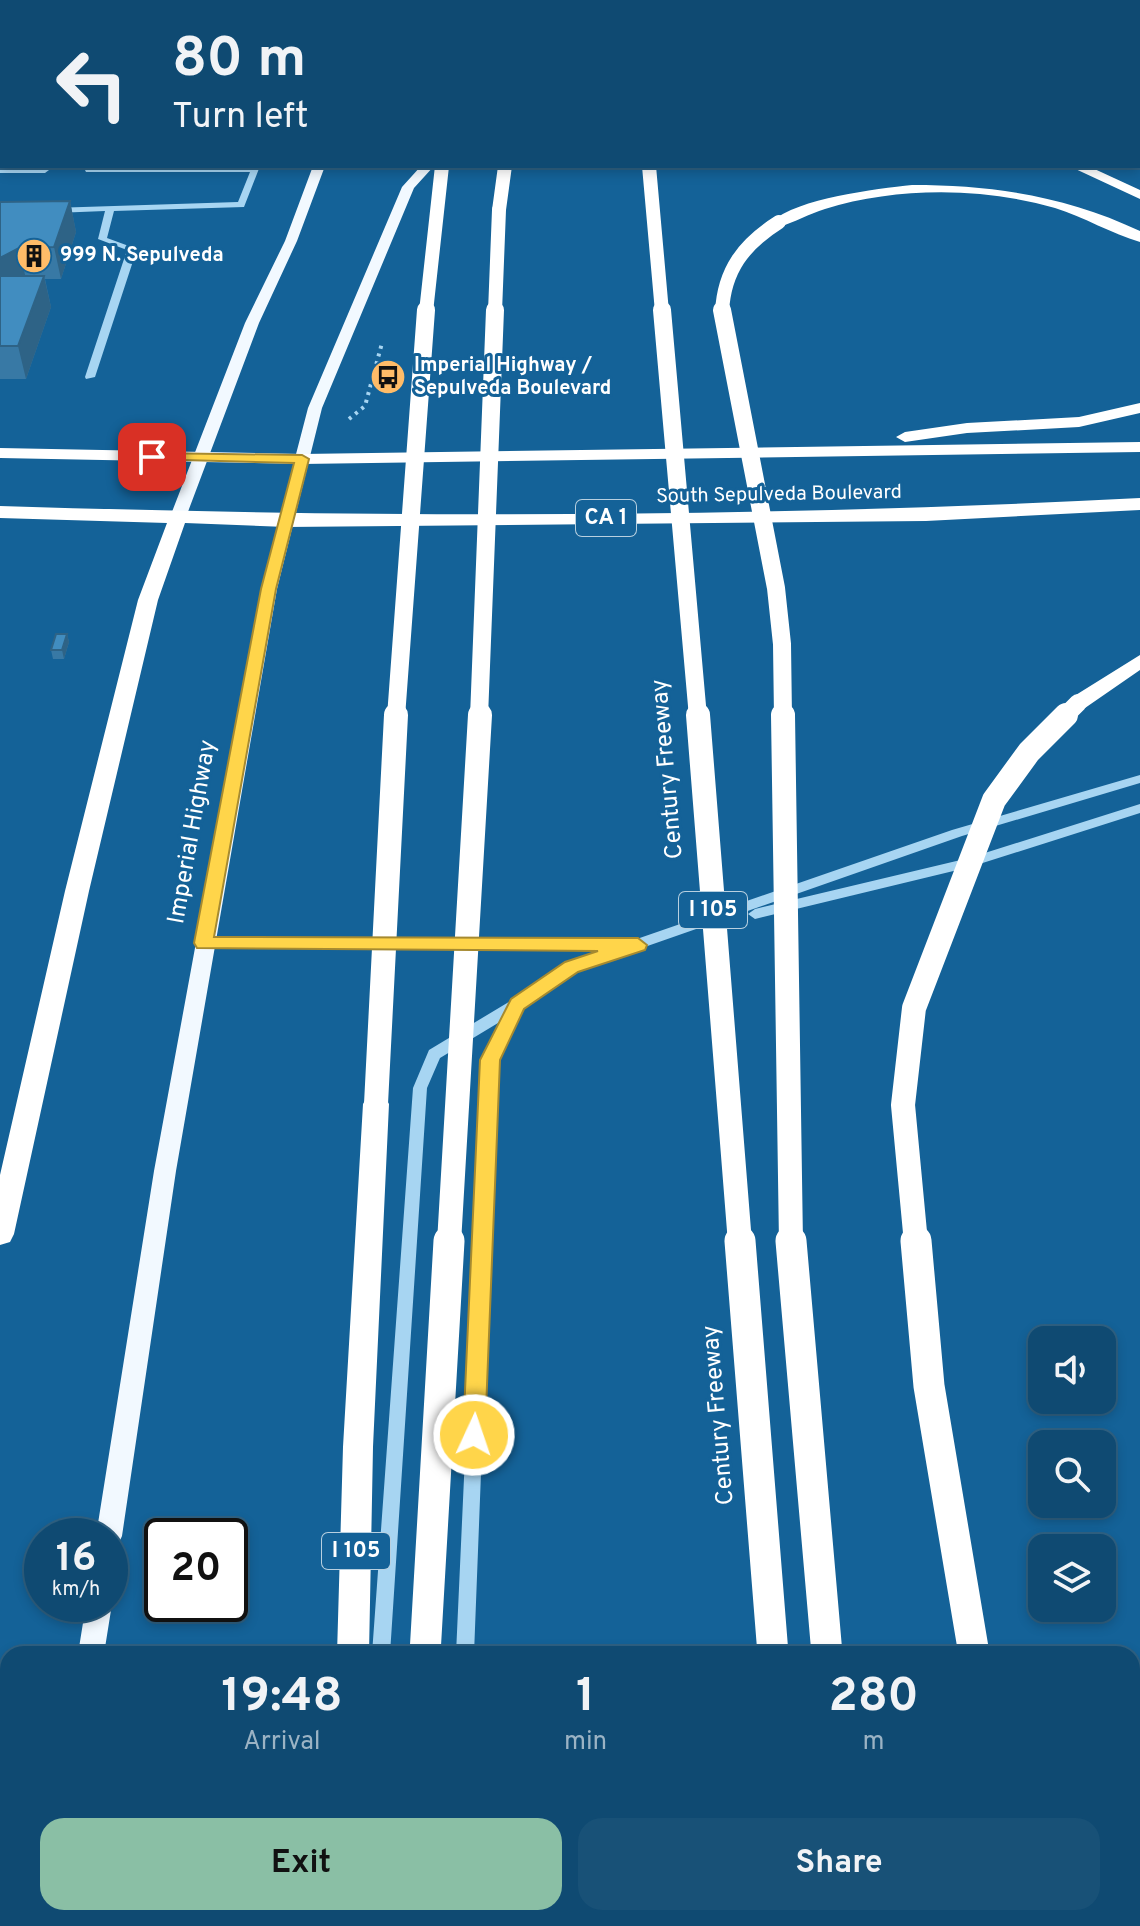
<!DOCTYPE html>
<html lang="en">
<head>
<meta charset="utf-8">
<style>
  :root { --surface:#0f4a72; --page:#185177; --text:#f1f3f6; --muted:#9bb3c4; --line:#2f6284; --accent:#8abfa5 }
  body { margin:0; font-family:Overpass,sans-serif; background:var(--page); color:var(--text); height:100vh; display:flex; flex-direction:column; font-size:30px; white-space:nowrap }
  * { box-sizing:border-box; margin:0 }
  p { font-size:26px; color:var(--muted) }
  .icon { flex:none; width:44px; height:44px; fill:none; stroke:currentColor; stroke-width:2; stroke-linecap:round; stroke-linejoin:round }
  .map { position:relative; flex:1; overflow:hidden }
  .side { position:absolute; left:0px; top:1646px; width:1140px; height:280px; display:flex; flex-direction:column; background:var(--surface); border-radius:24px 24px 0 0; box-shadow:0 4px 12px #0003,0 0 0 2px var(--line) }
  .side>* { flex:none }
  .hud { position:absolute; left:0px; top:0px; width:1140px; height:168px; box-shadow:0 4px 12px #0003,0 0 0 2px var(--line); background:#0f4a72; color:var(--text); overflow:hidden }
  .controls { position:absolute; left:1028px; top:1326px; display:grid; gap:16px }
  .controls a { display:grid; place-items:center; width:88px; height:88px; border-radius:16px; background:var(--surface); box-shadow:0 4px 12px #0003,0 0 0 2px var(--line); font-size:40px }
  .speed { position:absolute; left:24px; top:1518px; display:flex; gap:16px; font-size:40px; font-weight:700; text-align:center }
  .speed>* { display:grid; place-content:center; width:104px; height:104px; border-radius:50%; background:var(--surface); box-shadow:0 4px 12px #0003,0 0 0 2px var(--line); line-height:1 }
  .speed small { font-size:20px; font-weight:400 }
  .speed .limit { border:4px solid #111; border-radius:12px; background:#fff; color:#111 }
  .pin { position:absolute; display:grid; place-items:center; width:68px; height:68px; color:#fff; margin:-34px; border-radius:16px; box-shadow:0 4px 12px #0006 }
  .me { position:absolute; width:88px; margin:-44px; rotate:3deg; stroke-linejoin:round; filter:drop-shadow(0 0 6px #0008) }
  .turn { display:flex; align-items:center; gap:28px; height:168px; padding:0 40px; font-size:36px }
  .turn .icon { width:104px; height:104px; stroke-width:2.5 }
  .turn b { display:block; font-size:56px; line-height:68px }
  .eta { display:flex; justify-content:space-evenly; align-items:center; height:136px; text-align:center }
  .eta b { font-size:48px; font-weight:700; line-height:56px }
  .action { display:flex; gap:16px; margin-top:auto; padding:16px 40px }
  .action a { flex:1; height:92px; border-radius:24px; background:var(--accent); color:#111; font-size:32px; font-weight:700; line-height:92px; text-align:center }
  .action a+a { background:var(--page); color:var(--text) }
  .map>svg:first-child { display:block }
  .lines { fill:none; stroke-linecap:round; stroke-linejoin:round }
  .path { stroke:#a7d5f2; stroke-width:4; stroke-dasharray:3 5; stroke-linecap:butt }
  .minor { fill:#a7d5f2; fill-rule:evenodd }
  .major { fill:#f2f9ff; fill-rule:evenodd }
  .highway { fill:#fff; fill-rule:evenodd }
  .highway-bridge-far3 { stroke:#fff; stroke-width:14 }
  .highway-bridge-far2 { stroke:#fff; stroke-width:18 }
  .highway-bridge-far1 { stroke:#fff; stroke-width:24 }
  .highway-bridge { stroke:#fff; stroke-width:31 }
  .wall { fill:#3879a5 }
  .shaded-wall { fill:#2e6386 }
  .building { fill:#418dc0; stroke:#2e6386; stroke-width:2 }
  .route { fill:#ffd54a; stroke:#a68a30; stroke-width:2 }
  .labels { text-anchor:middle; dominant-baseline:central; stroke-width:6; stroke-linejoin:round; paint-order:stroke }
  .far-poi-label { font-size:20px; font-weight:bold; fill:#fff; stroke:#146298; text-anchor:start }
  .far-street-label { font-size:20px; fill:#fff; stroke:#146298 }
  .shield { fill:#146298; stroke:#b8d0e0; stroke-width:2 }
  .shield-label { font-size:22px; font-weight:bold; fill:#fff }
  .street-label { font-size:24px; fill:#fff; stroke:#146298 }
</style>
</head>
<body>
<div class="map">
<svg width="1140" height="1926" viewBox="0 0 1140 1926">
  <rect width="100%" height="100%" fill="#146298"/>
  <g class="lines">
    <path class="path" d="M 349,419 L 365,406 L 382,343"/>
    <path class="minor" d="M 291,0 L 299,0 L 290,2 Z
      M 260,166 L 244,207 L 114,211 L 107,238 L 137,249 L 95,377 L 86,379 L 85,377 L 127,250 L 98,239 L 105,211 L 55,213 L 51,210 L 52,208 L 238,202 L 250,172 L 86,172 L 85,170 L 89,167 Z
      M 0,167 L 45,167 L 49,170 L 45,173 L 0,173 Z
      M 1140,775 L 1140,783 L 962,836 L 576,971 L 523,1007 L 497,1060 L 474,1654 L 456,1654 L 483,1060 L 503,1020 L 440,1058 L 427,1088 L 390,1654 L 372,1654 L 413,1088 L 429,1050 L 512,1000 L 566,963 L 605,950 L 203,948 L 196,943 L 198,939 L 631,941 L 952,830 Z
      M 1140,804 L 1140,813 L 970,867 L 755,919 L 748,914 L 755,909 L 969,858 Z
      M 443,1918 L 463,1918 L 462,1926 L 442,1926 Z"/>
    <path class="major" d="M 313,166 L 325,166 L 297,241 L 259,323 L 186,517 L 178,522 L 173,520 L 170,517 L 245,323 L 285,241 Z
      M 421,166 L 434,166 L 414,188 L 322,408 L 277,589 L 176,1171 L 122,1536 L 118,1545 L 110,1548 L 110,1536 L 96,1536 L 154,1171 L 261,589 L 308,408 L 402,187 Z
      M 110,1599 L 112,1604 L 104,1654 L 78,1654 L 86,1604 L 110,1604 Z
      M 36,1918 L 66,1918 L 64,1926 L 34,1926 Z"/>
    <path class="highway" d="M 612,0 L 624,0 L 625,2 L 613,2 Z
      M 746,0 L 761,0 L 762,2 L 747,2 Z
      M 498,166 L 512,166 L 506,210 L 499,214 L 492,210 Z
      M 1069,166 L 1088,166 L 1140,190 L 1140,199 Z
      M 912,185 C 993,185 1066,196 1140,231 L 1140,242 C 1112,234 1084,217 1055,208 C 983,187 896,187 825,209 C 809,214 795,222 779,227 L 771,222 C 798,198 876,189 912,185 Z
      M 1140,403 L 1140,413 L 1079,427 L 967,433 L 905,442 L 896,437 L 905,432 L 967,423 L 1079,417 Z
      M 1140,442 L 1140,452 L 302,464 L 0,458 L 0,448 L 302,454 Z
      M 1140,498 L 1140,510 L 926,521 L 286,527 L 185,523 L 158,600 L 89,891 L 14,1234 L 10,1242 L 0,1245 L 0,1175 L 65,891 L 138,600 L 167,523 L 0,518 L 0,506 C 380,518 760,518 1140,498 Z
      M 1140,655 L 1140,670 L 1085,708 L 1071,708 L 1068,703 L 1071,698 Z
      M 376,1094 L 385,1097 L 389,1104 L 373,1447 L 369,1654 L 337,1654 L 343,1447 L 363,1104 L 367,1097 Z
      M 328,1918 L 364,1918 L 364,1926 L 328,1926 Z
      M 391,1918 L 427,1918 L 427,1926 L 391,1926 Z
      M 777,1918 L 813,1918 L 814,1926 L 778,1926 Z
      M 832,1918 L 868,1918 L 869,1926 L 833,1926 Z
      M 1000,1918 L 1036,1918 L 1037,1926 L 1001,1926 Z"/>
    <path class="highway-bridge-far3" d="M 649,166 L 662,312
      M 426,312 L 442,166
      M 495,312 L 499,210
      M 722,312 C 724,270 744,244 779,222"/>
    <path class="highway-bridge-far2" d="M 662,310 L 698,717
      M 722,310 L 776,588 L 782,644 L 783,717
      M 396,717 L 426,310
      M 479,717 L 495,310
      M 1064,717 L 1078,703"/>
    <path class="highway-bridge-far1" d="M 698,715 L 740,1243
      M 783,715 L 791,1243
      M 376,1104 L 396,715
      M 449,1243 L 480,715
      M 916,1243 L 903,1105 L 914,1008 L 994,800 L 1029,752 L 1066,715"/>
    <path class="highway-bridge" d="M 740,1241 L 773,1654
      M 791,1241 L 827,1654
      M 916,1241 L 929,1386 L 974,1654
      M 425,1654 L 449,1241"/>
  </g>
  <path class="wall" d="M 0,0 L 2,2 L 2,147 L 0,147 Z
    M 70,201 L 76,232 L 61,279 L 45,279 L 51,307 L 26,379 L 0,379 L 0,202 Z
    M 67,634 L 69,642 L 64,659 L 53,659 L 51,650 Z"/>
  <path class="shaded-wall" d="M 70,201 L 76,232 L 61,279 L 54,247 Z
    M 19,248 L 26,279 L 0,296 L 0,258 Z
    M 44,276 L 51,307 L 26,379 L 18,346 Z
    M 67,634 L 69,642 L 64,659 L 62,650 Z"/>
  <path class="building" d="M 0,0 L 169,0 L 194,2 L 2,2 L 2,123 L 0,123 Z
    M 70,201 L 54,247 L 19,248 L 0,258 L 0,202 Z
    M 0,276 L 44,276 L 18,346 L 0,346 Z
    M 56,634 L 67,634 L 62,650 L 51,650 Z"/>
  <path class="route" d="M 152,453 L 302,455 L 309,459 L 276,589 L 214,937 L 638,938 L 647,945 L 645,950 L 578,972 L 524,1009 L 500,1060 L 485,1435 L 482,1443 L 474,1446 L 466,1443 L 463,1435 L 480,1060 L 511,999 L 565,962 L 598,951 L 197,948 L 194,943 L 261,589 L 294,463 L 147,459 L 145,457 Z"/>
  <defs>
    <symbol id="building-disc" viewBox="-11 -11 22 22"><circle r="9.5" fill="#ffbc68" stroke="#146298"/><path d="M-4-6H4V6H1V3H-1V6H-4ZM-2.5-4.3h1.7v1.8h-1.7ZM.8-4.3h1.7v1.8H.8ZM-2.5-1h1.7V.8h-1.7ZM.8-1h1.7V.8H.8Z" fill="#111"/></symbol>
    <symbol id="bus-disc" viewBox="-11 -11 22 22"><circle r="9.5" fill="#ffbc68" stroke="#146298"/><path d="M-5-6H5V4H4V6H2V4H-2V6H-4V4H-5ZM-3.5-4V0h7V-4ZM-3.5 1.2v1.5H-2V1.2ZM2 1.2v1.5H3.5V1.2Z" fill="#111"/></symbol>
  </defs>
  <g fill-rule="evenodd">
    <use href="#building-disc" x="14" y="236" width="40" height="40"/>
    <use href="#bus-disc" x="368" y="357" width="40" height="40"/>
  </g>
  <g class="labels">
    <g class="far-poi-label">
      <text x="60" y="256">999 N. Sepulveda</text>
      <text x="414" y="366">Imperial Highway /<tspan x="414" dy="23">Sepulveda Boulevard</tspan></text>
    </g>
    <g class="far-street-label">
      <text transform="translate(779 495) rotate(-1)">South Sepulveda Boulevard</text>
    </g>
    <g class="shield">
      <rect x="576" y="500" width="60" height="36" rx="6"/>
      <rect x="679" y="892" width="68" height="36" rx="6"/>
      <rect x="322" y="1533" width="68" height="36" rx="6"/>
    </g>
    <g class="shield-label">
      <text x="606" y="518">CA 1</text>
      <text x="713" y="910">I 105</text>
      <text x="356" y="1551">I 105</text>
    </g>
    <g class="street-label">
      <text transform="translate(668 769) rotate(-95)">Century Freeway</text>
      <text transform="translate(193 832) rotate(-80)">Imperial Highway</text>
      <text transform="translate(719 1415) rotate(-95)">Century Freeway</text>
    </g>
  </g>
</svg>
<div class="controls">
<a><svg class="icon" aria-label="sound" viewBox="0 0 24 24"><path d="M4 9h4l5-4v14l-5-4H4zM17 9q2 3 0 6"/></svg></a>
<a><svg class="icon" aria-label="search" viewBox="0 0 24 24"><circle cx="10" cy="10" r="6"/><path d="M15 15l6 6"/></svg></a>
<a><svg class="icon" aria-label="layers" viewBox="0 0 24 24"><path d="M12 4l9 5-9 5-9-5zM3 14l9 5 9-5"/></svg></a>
</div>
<div class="speed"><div>16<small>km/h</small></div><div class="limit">20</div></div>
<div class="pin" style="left:152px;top:457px;background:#d93025"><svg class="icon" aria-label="arrive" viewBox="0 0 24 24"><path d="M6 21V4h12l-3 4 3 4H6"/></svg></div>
<svg class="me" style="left:474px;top:1435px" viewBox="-20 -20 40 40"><circle r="17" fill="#ffd54a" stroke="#fff" stroke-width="3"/><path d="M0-11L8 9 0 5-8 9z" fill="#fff"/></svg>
<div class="hud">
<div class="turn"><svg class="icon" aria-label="left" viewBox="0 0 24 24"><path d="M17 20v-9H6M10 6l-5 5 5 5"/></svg><div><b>80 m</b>Turn left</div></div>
</div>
<section class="side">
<div class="eta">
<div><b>19:48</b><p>Arrival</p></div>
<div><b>1</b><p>min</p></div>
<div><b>280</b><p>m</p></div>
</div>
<div class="action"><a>Exit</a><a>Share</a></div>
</section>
</div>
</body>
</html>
